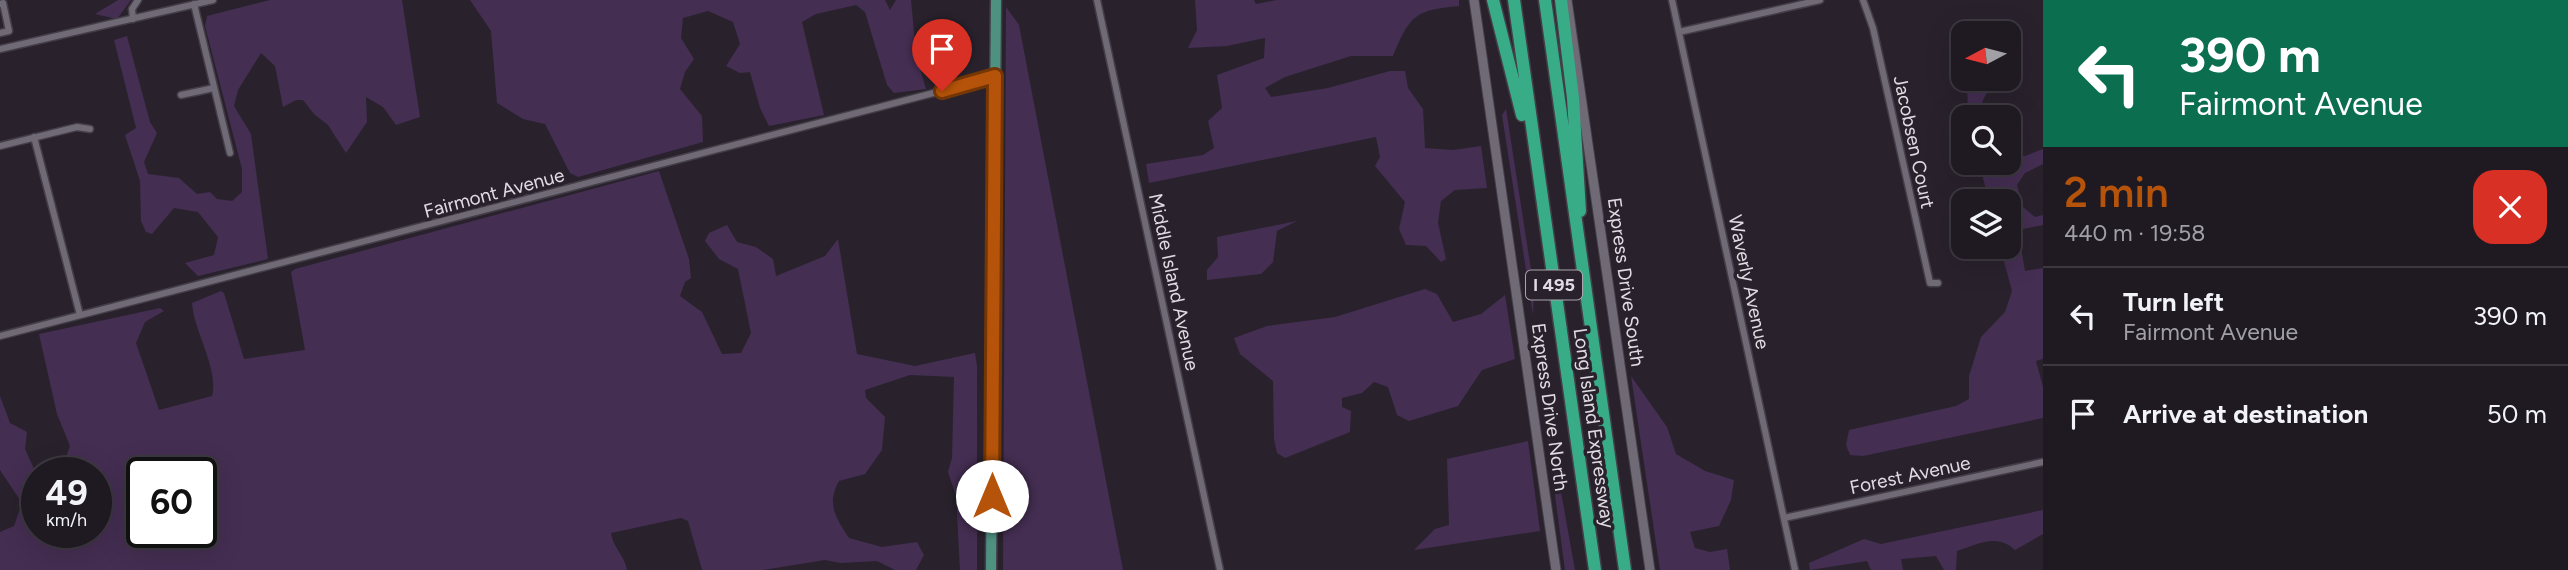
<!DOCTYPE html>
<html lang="en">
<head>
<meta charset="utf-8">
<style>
  :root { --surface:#1f1a22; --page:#2c272f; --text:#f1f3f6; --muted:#a1a1a5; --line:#3c3840; --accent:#b45309 }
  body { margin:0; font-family:Figtree,sans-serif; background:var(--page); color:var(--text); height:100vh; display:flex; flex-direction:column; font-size:26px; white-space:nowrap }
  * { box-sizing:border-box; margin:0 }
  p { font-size:23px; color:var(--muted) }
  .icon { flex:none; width:38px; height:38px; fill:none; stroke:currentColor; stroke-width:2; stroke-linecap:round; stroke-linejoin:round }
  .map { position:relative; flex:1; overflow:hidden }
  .panel { display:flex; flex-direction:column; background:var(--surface); width:525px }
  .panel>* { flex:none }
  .hud { background:#0b6e4f; color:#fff; overflow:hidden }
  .needle { width:46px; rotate:263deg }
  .fabs { position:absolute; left:1951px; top:21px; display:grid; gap:14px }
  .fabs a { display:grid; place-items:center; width:70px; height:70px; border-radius:14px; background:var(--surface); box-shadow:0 7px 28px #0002,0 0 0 2px var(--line); font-size:35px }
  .speed { position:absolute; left:21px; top:457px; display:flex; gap:14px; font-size:35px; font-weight:700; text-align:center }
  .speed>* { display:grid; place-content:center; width:91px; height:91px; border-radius:50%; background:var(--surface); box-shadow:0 7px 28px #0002,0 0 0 2px var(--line); line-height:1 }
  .speed small { font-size:18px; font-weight:400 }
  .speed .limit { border:4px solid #111; border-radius:10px; background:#fff; color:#111 }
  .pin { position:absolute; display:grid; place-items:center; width:60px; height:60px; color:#fff; margin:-72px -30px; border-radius:50% 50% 50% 0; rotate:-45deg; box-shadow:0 0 7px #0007 }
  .pin .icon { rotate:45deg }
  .me { position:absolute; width:77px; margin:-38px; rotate:0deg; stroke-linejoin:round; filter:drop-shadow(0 0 5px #0008) }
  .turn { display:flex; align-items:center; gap:24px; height:147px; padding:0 21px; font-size:32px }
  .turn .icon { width:91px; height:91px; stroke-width:2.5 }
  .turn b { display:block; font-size:49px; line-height:60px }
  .round { display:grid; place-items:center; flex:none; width:74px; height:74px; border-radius:21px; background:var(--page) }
  .summary { display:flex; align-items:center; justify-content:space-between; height:119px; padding:0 21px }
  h1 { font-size:42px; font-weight:600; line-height:52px; color:var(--accent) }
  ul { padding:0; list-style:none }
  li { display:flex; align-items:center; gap:21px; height:98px; padding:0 21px; border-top:2px solid var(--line) }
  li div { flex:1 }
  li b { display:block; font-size:26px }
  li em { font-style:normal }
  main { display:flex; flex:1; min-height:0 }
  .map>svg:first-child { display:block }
  .green { fill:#442e52; fill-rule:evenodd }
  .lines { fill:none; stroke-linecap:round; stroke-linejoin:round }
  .street-casing { stroke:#433e47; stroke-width:9 }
  .secondary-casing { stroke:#433e47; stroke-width:11 }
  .primary-casing { stroke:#433e47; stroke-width:13 }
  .highway-casing { stroke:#433e47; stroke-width:15 }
  .street { stroke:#706976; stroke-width:6 }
  .secondary { stroke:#706976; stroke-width:9 }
  .primary { stroke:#4e9180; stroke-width:10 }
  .highway { stroke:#38ac86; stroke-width:12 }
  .route-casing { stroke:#753606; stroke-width:18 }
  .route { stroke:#b45309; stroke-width:12 }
  .labels { text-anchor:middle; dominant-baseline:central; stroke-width:7; stroke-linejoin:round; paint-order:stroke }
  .shield { fill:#29222d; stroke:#aaa4ad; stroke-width:2 }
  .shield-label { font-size:18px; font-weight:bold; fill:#e1dce4 }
  .street-label { font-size:19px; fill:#e1dce4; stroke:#29222d }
</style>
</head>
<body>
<main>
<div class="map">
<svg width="2043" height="570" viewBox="0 0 2043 570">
  <rect width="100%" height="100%" fill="#29222d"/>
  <path class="green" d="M 118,0 L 131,0 L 117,19 L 95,14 Z
    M 270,0 L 402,0 L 420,117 L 396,125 L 383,107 L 366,97 L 367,122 L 346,153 L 328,125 L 314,114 L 303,100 L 296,100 L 283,107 L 275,66 L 261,53 L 238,90 L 234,106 L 251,134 L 268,259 L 198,276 L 185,263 L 214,255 L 218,237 L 198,212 L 174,208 L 152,234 L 146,232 L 141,221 L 140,181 L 125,135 L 136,128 L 114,40 L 127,36 L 150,122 L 157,133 L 144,162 L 148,174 L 179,178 L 197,194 L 210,192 L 217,199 L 232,201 L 242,192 L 242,169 L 205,26 L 207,16 Z
    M 470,0 L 885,0 L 890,10 L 896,0 L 911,0 L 916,55 L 926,89 L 894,93 L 887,85 L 865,12 L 856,5 L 816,14 L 802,22 L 824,115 L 769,126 L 760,108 L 750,72 L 740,73 L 726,66 L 740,44 L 733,22 L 708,11 L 683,18 L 681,38 L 694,59 L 685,72 L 680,89 L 702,116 L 703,142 L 578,177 L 570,173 L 545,124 L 523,119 L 497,103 L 491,31 Z
    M 1195,0 L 1254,0 L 1256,4 L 1277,0 L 1459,0 L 1459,6 C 1414,10 1410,16 1393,56 L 1351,56 L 1285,77 L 1265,88 L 1271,97 L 1328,88 L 1390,71 L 1405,71 L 1408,88 L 1423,109 L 1425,148 L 1453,150 L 1481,146 L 1487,188 L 1455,190 L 1441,201 L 1438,223 L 1446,259 L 1441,262 L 1426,246 L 1406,245 L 1399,229 L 1405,202 L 1375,166 L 1380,157 L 1376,137 L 1149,183 L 1146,164 L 1203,155 L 1214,148 L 1208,121 L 1222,108 L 1217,75 L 1264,58 L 1265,38 L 1227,46 L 1188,48 L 1197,30 Z
    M 1006,7 L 1019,25 L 1123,570 L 1003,570 Z
    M 1967,79 L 2002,79 C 1987,90 1981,98 1980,117 L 1968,117 Z
    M 1506,109 L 1534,289 L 1533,315 L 1502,115 Z
    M 2043,149 L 2043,164 L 2025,173 L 2017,185 L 2023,207 L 2035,217 L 2043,215 L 2043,225 L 2018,230 L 2025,271 L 2043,268 L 2043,359 L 2036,361 L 2043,387 L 2043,418 L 1863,456 L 1850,455 L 1846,445 L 1849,430 L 1956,406 L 1969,399 L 1969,376 L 1981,337 L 2005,312 L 2012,291 L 2000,247 L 2009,247 L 2009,201 L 1989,201 L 1979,163 L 2009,163 L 2009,153 L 2025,156 Z
    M 659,171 L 689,259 L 691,278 L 685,282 L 680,296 L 702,312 L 722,354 L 741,353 L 751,333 L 738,269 L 719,259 L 705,241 L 709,233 L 727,225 L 737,242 L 756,247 L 773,259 L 776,276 L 825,256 L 838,239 L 857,354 L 915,366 L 975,353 L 977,366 L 977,570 L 960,570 L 956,496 L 948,472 L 952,458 L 954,377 L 910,375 L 865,390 L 866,398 L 885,417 L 882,450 L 865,474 L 839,481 C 826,504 836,518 849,538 L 882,547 L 917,542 L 924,555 L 916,570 L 895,570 L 877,561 L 841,563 L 825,560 L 763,570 L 702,570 L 688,521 L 681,518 L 611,533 C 613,548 625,556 627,570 L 0,570 L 0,532 L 14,526 L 22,503 L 0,470 L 0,396 L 10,423 L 27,432 L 25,449 L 34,469 L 62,468 L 70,446 L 57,414 L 39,334 L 160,308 L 164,311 L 145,322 L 136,343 L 159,410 L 212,396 C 219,369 194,332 192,303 L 221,291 L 224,293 L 244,359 L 305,350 L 291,272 L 295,269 ZM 37,472 L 96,472 L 96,532 L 37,532 ZM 142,472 L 201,472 L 201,532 L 142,532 Z
    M 1297,221 L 1277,231 L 1273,262 L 1261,274 L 1207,280 L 1207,270 L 1218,257 L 1217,237 Z
    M 1425,289 L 1437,294 L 1453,322 L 1481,314 L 1505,295 L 1515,359 L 1482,370 L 1458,406 L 1409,421 L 1397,415 L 1388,387 L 1374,382 L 1362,393 L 1342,398 L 1342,407 L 1351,411 L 1350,432 L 1285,458 L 1277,453 L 1274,439 L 1273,381 L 1240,354 L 1234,338 L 1267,326 L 1335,317 Z
    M 1535,347 L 1575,570 L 1565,570 Z
    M 1631,376 L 1667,427 L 1676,454 L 1705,471 L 1734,480 L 1731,500 L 1719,526 L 1690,532 L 1695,548 L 1710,552 L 1727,549 L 1730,570 L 1660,570 Z
    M 1528,441 L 1540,531 L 1414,550 L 1435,529 L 1449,525 L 1447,459 Z
    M 2043,510 L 2043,534 L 2015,550 C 1997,533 1978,544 1957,551 L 1956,570 L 1944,570 L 1936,556 L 1901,559 L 1903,570 L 1871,570 L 1867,561 L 1810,570 L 1809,563 L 1864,539 L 1881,544 Z"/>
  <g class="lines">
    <defs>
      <path id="street" d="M 1097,0 L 1220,570
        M 1672,0 L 1795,570
        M 1863,0 L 1873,28 L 1930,283 L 1938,283
        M 0,4 L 3,3 L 9,31 L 0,33
        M 194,4 L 230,153
        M 133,19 L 132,9 L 138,0
        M 1679,32 L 1820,0
        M 0,49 L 213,0
        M 181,95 L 214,88
        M 34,137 L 80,315
        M 0,146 L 77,127 L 90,129
        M 0,336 L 995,77
        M 1784,518 L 2043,462"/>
      <path id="secondary" d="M 1474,0 L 1556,570
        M 1567,0 L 1650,570"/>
      <path id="primary" d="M 991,570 L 996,0"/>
      <path id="highway" d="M 1493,0 L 1522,115
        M 1514,0 L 1595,570
        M 1545,0 L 1625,570
        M 1561,0 L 1573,98 L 1580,211"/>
    </defs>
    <use href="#street" class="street-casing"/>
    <use href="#secondary" class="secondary-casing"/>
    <use href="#primary" class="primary-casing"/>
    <use href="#highway" class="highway-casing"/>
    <use href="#street" class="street"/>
    <use href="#secondary" class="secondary"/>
    <use href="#primary" class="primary"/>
    <use href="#highway" class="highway"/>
  </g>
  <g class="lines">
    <defs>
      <path id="route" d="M 942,91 L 995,76 L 992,496"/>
    </defs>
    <use href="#route" class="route-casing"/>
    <use href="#route" class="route"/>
  </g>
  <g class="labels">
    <rect class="shield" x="1526" y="270.5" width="56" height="29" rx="5"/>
    <g class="shield-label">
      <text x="1554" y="285">I 495</text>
    </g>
    <g class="street-label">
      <text transform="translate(1914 142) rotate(78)">Jacobsen Court</text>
      <text transform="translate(494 193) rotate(-15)">Fairmont Avenue</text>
      <text transform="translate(1174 282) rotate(78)">Middle Island Avenue</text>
      <text transform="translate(1626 282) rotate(82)">Express Drive South</text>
      <text transform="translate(1749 282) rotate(78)">Waverly Avenue</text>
      <text transform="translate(1550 407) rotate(82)">Express Drive North</text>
      <text transform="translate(1594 428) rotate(82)">Long Island Expressway</text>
      <text transform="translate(1910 475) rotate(-12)">Forest Avenue</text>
    </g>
  </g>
</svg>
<div class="fabs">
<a><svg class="needle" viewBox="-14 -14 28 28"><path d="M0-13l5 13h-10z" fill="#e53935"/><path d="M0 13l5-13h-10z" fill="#a1a1a5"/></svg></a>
<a><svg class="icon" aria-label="search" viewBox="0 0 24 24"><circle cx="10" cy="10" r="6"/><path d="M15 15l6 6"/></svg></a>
<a><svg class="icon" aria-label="layers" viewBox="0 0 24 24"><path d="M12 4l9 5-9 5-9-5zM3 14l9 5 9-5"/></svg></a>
</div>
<div class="speed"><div>49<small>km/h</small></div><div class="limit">60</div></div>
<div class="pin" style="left:942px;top:91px;background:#d93025"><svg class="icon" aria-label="arrive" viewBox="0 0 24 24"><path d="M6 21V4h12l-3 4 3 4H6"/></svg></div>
<svg class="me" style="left:992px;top:496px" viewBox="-20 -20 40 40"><circle r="19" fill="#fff"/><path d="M0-13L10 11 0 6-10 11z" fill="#b45309"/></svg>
</div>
<section class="panel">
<div class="hud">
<div class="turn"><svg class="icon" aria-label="left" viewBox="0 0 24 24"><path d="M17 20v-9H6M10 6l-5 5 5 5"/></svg><div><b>390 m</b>Fairmont Avenue</div></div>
</div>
<div class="summary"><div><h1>2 min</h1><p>440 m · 19:58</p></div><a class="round" style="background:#d93025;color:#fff"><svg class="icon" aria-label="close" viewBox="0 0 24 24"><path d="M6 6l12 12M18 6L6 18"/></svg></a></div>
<ul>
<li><svg class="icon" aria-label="left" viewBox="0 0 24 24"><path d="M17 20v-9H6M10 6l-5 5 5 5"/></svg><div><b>Turn left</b><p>Fairmont Avenue</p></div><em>390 m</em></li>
<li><svg class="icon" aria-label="arrive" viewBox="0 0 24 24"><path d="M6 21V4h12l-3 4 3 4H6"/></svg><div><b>Arrive at destination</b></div><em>50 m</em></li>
</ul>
</section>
</main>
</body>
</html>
